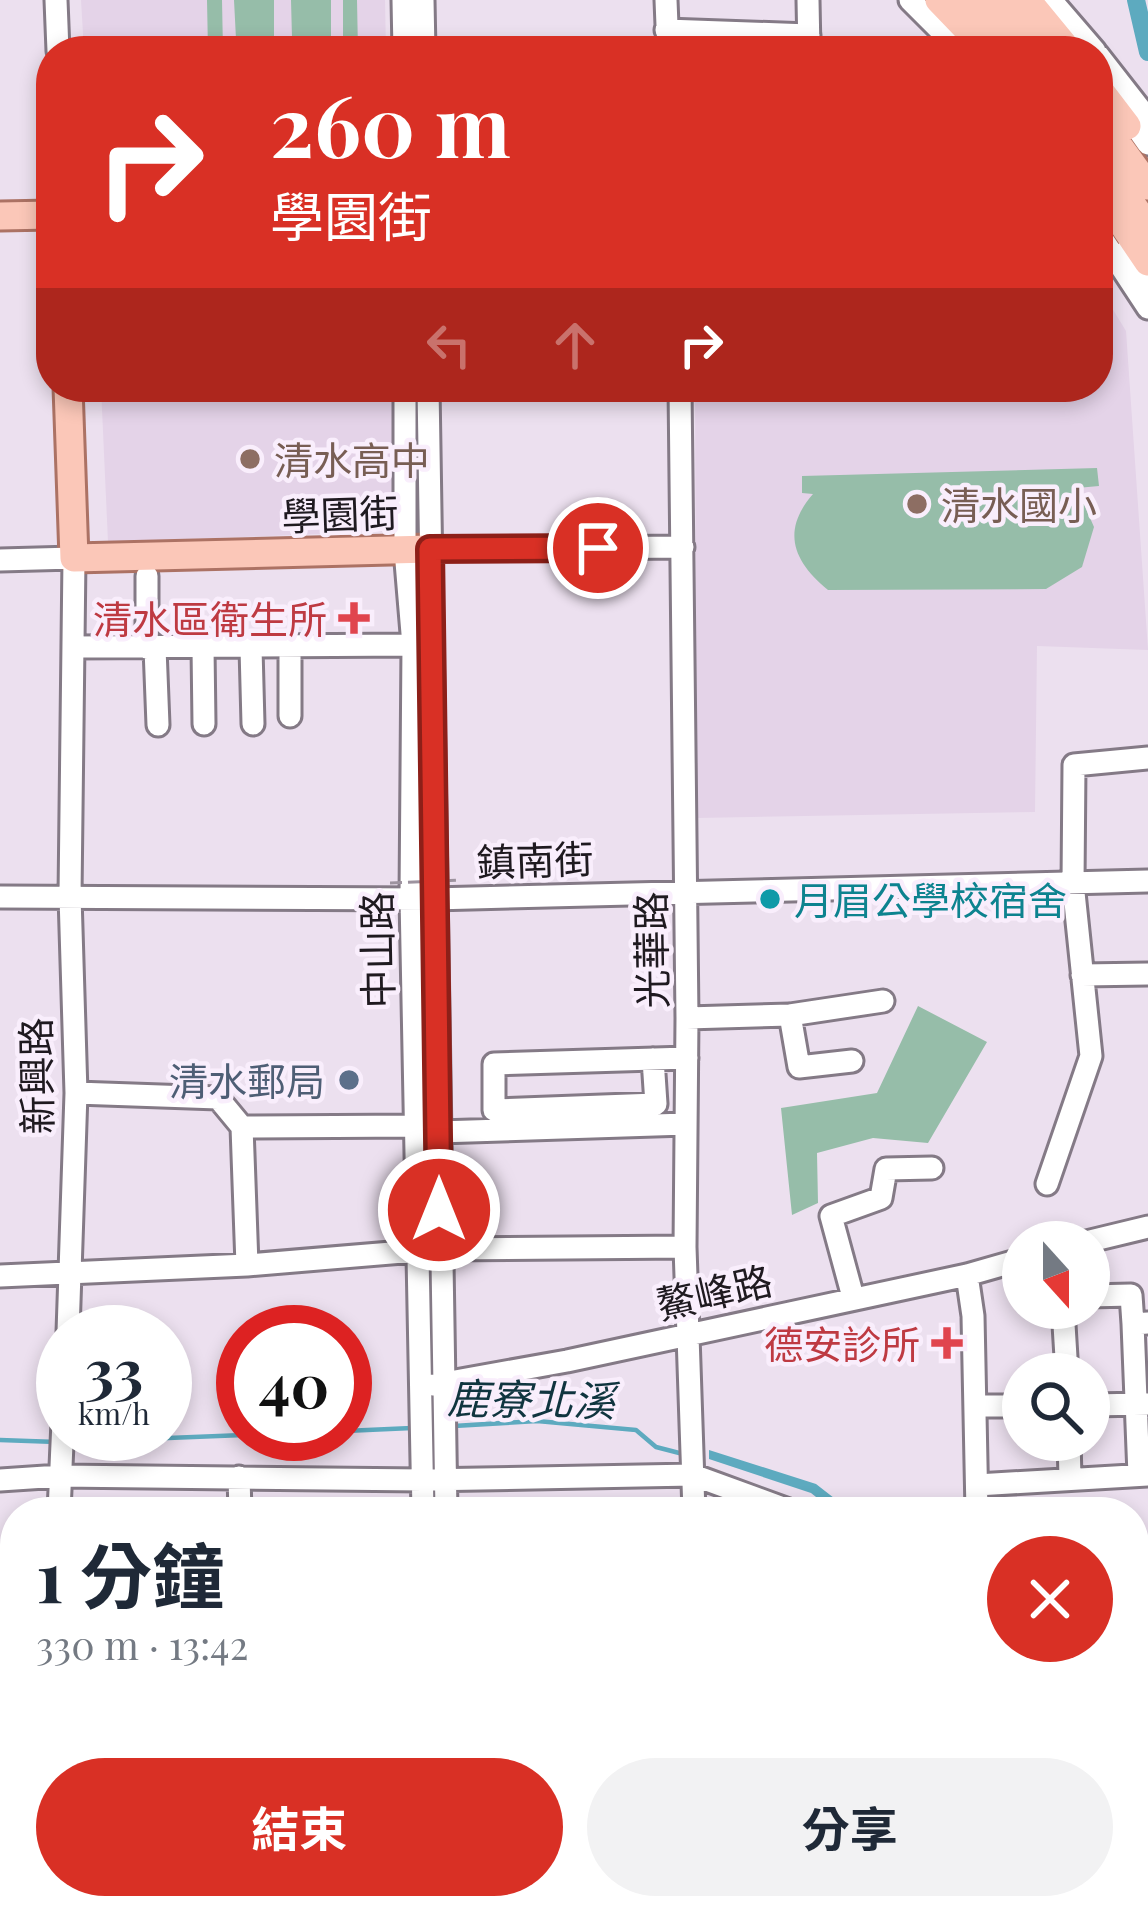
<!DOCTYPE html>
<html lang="zh-TW">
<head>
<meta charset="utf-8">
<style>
  :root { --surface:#fff; --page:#f2f2f3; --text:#1f2937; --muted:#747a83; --accent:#d93025 }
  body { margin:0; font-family:"Playfair Display","Noto Sans TC",serif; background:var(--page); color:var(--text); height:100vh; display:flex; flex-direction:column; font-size:45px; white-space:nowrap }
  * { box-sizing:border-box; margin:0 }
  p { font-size:39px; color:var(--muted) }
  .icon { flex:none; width:66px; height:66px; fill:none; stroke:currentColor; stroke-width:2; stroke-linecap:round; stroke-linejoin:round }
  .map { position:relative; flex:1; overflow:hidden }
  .drawer { position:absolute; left:0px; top:1497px; width:1149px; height:423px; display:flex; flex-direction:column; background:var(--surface); border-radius:48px 48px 0 0; box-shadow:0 6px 18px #0003 }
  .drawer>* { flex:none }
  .guide { position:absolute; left:36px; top:36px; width:1077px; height:366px; border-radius:48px; box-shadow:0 6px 18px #0003; background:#d93025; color:#fff; overflow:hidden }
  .needle { width:78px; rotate:159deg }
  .controls { position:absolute; left:1002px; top:1221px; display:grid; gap:24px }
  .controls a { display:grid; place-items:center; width:108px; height:108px; border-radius:50%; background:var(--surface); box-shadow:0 6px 18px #0003; font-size:60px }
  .speed { position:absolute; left:36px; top:1305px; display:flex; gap:24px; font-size:60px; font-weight:700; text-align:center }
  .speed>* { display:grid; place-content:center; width:156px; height:156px; border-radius:50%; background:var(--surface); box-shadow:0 6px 18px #0003; line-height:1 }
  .speed small { font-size:30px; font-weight:400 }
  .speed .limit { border:18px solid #d22; background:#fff; color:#111 }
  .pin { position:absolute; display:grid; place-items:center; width:102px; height:102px; color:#fff; margin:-51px; border:6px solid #fff; border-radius:50%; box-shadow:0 3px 12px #0007 }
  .me { position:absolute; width:132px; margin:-66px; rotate:0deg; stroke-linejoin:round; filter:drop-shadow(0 0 9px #0008) }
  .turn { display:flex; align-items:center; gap:42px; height:252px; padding:0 36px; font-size:54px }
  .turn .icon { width:156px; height:156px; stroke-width:2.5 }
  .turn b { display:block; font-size:84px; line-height:102px }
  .lanes { display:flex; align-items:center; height:114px; padding:0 36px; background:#0003; justify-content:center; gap:60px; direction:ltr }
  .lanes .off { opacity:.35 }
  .round { display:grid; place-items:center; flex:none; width:126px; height:126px; border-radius:63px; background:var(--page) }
  .headline { display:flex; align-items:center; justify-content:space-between; height:204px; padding:0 36px }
  h1 { font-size:72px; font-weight:700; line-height:90px }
  .cta { display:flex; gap:24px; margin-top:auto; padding:24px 36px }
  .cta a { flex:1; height:138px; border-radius:72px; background:var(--accent); color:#fff; font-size:48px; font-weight:700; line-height:138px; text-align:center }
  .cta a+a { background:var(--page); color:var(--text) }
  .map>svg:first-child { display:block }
  .built { fill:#e4d3e8 }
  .green { fill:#96bda9 }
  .water { fill:#5daabf }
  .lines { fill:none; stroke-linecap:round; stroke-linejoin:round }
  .stream { stroke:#5daabf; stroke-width:4.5 }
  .canal { stroke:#5daabf; stroke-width:18 }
  .minor-casing { stroke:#847a86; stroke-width:27 }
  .major-casing { stroke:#ac7264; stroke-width:33 }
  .path { stroke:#9d939f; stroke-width:3; stroke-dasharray:12 6; stroke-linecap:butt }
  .minor { stroke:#fff; stroke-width:21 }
  .major { stroke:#fbc7b8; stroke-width:27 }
  .path-bridge { stroke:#9d939f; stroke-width:3; stroke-dasharray:12 6; stroke-linecap:butt }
  .route-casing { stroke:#8d1f18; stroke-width:30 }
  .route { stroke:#d93025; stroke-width:21 }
  .education-dot { fill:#8d6e63; stroke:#f9eefc; stroke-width:4.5 }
  .health-dot { fill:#e0444e; stroke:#f9eefc; stroke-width:4.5 }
  .culture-dot { fill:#0f9aa8; stroke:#f9eefc; stroke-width:4.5 }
  .service-dot { fill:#5c6f8a; stroke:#f9eefc; stroke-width:4.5 }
  .labels { text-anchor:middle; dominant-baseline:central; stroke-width:9; stroke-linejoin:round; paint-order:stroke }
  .education-label { font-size:39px; fill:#785e54; stroke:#f9eefc; text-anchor:start }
  .street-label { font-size:39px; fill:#1f1a20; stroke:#f9eefc }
  .health-label { font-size:39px; fill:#be3a42; stroke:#f9eefc; text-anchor:end }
  .culture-label { font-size:39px; fill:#0d838f; stroke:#f9eefc; text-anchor:start }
  .service-label { font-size:39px; fill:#4e5e75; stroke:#f9eefc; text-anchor:end }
  .water-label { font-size:42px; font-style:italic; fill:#10353f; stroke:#f9eefc }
</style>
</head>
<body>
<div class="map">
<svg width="1148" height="1918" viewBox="0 0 1148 1918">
  <rect width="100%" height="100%" fill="#ece0ef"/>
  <path class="built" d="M 81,0 L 385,0 L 386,51 L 84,51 Z
    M 1098,285 L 1126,331 L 1148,650 L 1037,646 L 1035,812 L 697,818 L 695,387 L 1098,387 Z
    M 101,387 L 394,387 L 398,531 L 108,542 Z"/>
  <path class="green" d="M 207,0 L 222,0 L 223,51 L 208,51 Z
    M 234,0 L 274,0 L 274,39 L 236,39 Z
    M 291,0 L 331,0 L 331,37 L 292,38 Z
    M 343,0 L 357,0 L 358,51 L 343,51 Z
    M 1097,468 L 1099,486 L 1077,488 L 1094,527 L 1082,567 L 1046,589 L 828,590 C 793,561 781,531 813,494 L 802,493 L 802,476 Z
    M 918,1006 L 987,1042 L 928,1143 L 873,1138 L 817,1153 L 818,1203 L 792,1215 L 781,1108 L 877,1093 Z"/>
  <path class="water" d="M 709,1450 L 816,1484 L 852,1512 L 835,1512 L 811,1493 L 709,1459 Z"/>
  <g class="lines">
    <path class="stream" d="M 454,1426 L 537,1421 L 636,1430 L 656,1447 L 687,1455
      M 345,1431 L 412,1428
      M 0,1440 L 57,1442
      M 68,1442 L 266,1434
      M 1134,1804 L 1148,1774
      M 1064,1905 L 1069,1918
      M 1079,1918 L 1085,1905"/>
    <path class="canal" d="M 1136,0 L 1148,52"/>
    <defs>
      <path id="minor" d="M 56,0 L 58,51
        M 403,0 L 404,51
        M 423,0 L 424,51
        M 666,0 L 668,51
        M 808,0 L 809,51
        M 910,0 L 961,51
        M 1051,0 L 1095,51
        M 666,30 L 809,35
        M 1098,55 L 1148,119
        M 1124,110 L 1148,144
        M 1098,232 L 1148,308
        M 1127,250 L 1148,283
        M 405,387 L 405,550 L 413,645 L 411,897 L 423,1512
        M 428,387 L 446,1512
        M 680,387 L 687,1018 L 685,1247 L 694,1512
        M 430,549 L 683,547
        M 0,560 L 74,558 L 70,896 L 76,1093 L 68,1332
        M 74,647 L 413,645
        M 290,647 L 290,716
        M 147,648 L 147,576
        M 155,648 L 158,725
        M 203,648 L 204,724
        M 251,648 L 253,724
        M 0,897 L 433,899 L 1148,881
        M 1082,975 L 1148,974
        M 790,1015 L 799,1067 L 852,1061
        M 687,1018 L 790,1015 L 883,1001
        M 653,1059 L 656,1104 L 494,1110 L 494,1064 L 687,1058
        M 76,1093 L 218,1098 L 242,1127 L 416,1126
        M 242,1127 L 247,1265
        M 439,1132 L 686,1124
        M 1047,1184 L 1091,1056 L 1073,883 L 1074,765 L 1148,758
        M 1086,1242 L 1148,1227
        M 967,1275 L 973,1316 L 977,1512
        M 0,1276 L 247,1265 L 439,1249 L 685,1247
        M 1089,1296 L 1131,1295 L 1133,1324 L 1148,1323
        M 853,1297 L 831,1216 L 881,1198 L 886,1169 L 932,1168
        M 1063,1308 L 1067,1374
        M 1133,1324 L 1139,1475
        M 433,1385 L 567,1361 L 967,1275 L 1023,1259
        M 1089,1405 L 1148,1404
        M 975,1406 L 1023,1406
        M 1069,1440 L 1070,1478
        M 239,1477 L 240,1512
        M 0,1480 L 60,1476 L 423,1480 L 693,1475 L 794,1512
        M 977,1485 L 1148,1475
        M 59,1512 L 63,1421
        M 1134,1571 L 1148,1570
        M 0,1705 L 15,1705
        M 20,1918 L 808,1906"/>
      <path id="major" d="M 939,0 L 988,51
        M 971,0 L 1016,51
        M 1000,0 L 1045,51
        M 1027,0 L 1069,51
        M 1098,88 L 1127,126
        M 1098,117 L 1148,186
        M 1098,156 L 1148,227
        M 1098,188 L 1148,262
        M 0,216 L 51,215
        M 68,387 L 74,558 L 430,549"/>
    </defs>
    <use href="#minor" class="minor-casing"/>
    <use href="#major" class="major-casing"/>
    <path class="path" d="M 0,1848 L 15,1846"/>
    <use href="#minor" class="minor"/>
    <use href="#major" class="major"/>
    <path class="path-bridge" d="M 390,883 L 459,880"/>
  </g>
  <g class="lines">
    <defs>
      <path id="route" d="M 439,1210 L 430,549 L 598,548"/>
    </defs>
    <use href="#route" class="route-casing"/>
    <use href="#route" class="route"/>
  </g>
  <g class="education-dot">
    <circle cx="250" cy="459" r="12"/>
    <circle cx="917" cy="504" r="12"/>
  </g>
  <g class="health-dot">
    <path d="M348 600h12v12h12v12h-12v12h-12v-12h-12v-12h12z"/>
    <path d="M941 1325h12v12h12v12h-12v12h-12v-12h-12v-12h12z"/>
  </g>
  <circle class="culture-dot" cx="770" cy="899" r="12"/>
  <circle class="service-dot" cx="349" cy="1080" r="12"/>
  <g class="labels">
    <g class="education-label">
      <text x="274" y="459">清水高中</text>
      <text x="941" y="504">清水國小</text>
    </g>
    <g class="street-label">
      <text transform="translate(340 513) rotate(-2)">學園街</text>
      <text transform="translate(535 859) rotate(-2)">鎮南街</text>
      <text transform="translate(376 950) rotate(-91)">中山路</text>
      <text transform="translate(650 950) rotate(-91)">光華路</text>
      <text transform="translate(35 1076) rotate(-91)">新興路</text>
      <text transform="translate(714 1291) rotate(-13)">鰲峰路</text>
    </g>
    <g class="health-label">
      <text x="327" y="618">清水區衛生所</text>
      <text x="920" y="1343">德安診所</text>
    </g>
    <g class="culture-label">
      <text x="794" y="899">月眉公學校宿舍</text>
    </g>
    <g class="service-label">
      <text x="325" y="1080">清水郵局</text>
    </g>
    <g class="water-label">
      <text transform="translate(531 1398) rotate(1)">鹿寮北溪</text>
    </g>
  </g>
</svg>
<div class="controls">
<a><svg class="needle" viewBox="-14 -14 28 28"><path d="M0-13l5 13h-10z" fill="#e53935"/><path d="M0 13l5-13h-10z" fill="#747a83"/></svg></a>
<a><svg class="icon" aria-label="search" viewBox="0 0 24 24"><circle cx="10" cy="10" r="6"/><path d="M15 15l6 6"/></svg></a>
</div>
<div class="speed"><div>33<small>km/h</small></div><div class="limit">40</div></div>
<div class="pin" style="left:598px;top:548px;background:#d93025"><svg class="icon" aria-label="arrive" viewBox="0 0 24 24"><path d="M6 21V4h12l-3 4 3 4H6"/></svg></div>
<svg class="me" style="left:439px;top:1210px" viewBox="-20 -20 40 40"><circle r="17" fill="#d93025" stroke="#fff" stroke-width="3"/><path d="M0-11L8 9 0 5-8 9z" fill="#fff"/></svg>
<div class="guide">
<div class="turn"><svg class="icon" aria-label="right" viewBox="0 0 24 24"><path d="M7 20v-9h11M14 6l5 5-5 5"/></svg><div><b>260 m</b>學園街</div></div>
<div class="lanes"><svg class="icon off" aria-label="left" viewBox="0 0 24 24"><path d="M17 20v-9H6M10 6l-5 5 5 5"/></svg><svg class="icon off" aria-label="ahead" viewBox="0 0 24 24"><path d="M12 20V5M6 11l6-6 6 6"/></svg><svg class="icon" aria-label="right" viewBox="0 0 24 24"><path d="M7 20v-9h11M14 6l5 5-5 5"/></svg></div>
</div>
<section class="drawer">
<div class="headline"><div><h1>1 分鐘</h1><p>330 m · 13:42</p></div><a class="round" style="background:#d93025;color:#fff"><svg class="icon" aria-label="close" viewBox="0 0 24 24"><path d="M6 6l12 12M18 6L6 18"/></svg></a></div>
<div class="cta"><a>結束</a><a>分享</a></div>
</section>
</div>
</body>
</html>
